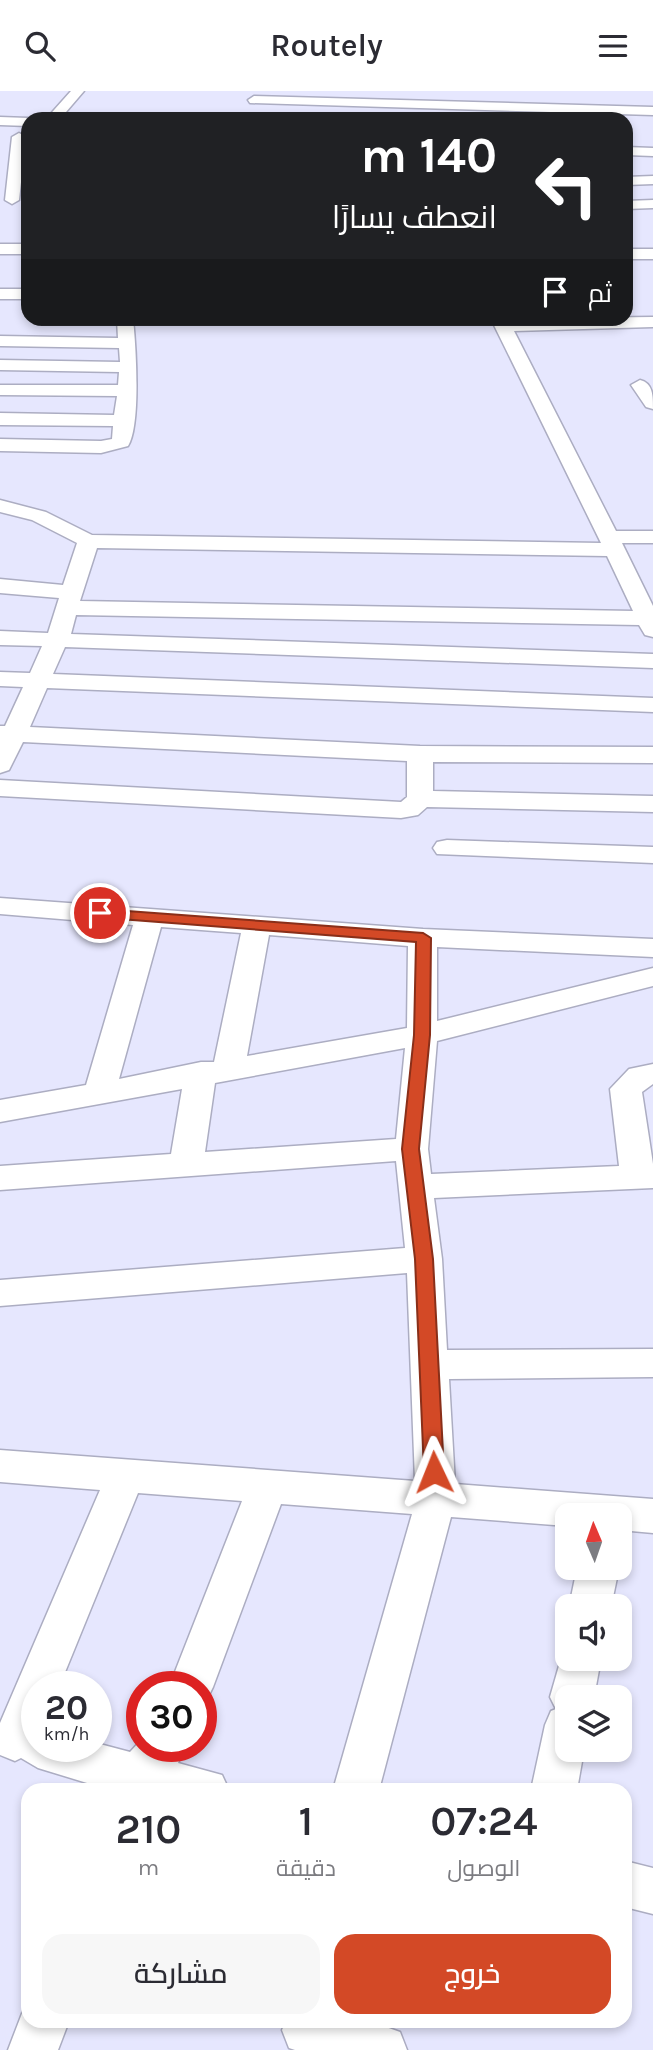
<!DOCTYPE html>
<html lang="ar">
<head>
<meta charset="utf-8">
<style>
  :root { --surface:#fff; --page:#f7f7f7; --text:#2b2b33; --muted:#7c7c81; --accent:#d34926 }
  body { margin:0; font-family:Karla,Cairo,sans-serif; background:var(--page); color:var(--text); direction:rtl; height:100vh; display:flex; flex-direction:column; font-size:26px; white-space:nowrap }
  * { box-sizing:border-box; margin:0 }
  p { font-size:23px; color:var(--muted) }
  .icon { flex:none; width:38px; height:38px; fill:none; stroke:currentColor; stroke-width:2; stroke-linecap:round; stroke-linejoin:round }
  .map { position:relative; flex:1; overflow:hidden; direction:ltr }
  .details { position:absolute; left:21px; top:1692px; width:611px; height:245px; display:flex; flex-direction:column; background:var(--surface); border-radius:21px; box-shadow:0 4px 10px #0003; direction:rtl }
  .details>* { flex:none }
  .banner { position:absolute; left:21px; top:21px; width:612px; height:214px; border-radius:21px; box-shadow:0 4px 10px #0003; direction:rtl; background:#202124; color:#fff; overflow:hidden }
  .needle { width:46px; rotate:358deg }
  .tools { position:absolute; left:555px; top:1412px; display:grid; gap:14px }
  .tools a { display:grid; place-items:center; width:77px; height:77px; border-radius:14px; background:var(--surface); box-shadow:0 4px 10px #0003; font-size:35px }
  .speed { position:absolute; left:21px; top:1580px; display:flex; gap:14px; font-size:35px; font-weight:700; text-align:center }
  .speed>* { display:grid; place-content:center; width:91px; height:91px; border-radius:50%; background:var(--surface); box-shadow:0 4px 10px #0003; line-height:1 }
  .speed small { font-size:18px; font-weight:400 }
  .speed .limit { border:10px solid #d22; background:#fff; color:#111 }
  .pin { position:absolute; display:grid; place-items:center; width:60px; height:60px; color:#fff; margin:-30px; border:4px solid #fff; border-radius:50%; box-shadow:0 2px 7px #0007 }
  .me { position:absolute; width:77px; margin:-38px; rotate:358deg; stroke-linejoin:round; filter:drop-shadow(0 0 5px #0008) }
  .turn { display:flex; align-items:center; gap:24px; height:147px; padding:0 21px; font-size:32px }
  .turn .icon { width:91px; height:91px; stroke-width:2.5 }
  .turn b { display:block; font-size:49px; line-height:60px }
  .then { display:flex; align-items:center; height:66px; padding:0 21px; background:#0003; gap:14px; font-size:26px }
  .eta { display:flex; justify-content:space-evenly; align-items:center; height:119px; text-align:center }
  .eta b { font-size:42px; font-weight:600; line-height:49px }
  .cta { display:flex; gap:14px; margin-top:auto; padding:14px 21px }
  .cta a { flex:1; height:80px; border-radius:21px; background:var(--accent); color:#fff; font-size:28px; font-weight:600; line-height:80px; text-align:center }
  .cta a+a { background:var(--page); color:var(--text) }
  header { display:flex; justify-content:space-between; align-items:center; height:91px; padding:0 21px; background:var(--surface); font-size:32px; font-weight:600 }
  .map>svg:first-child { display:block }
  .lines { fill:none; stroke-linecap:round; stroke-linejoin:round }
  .street-casing { stroke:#acadc2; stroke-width:3 }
  .street { fill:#fff; fill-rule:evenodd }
  .route { fill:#d34926; stroke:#892f19; stroke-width:2 }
</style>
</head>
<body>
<header><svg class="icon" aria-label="menu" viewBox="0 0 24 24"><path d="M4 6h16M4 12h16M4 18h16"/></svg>Routely<svg class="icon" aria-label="search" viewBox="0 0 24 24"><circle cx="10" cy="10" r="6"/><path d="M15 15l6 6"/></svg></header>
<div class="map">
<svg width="653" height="1959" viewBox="0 0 653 1959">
  <rect width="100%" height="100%" fill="#e6e7fe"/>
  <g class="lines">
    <defs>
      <path id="street" d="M 71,0 L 84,0 L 60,28 L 46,28 Z
        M 254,5 L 653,16 L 653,24 L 250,12 L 248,9 Z
        M 0,26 L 28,27 L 32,28 L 28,28 L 28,35 L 0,34 Z
        M 19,42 L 26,46 L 19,109 L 12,113 L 5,109 L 12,46 Z
        M 626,56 L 653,57 L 653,65 L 626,64 Z
        M 653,85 L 653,93 L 626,94 L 626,86 Z
        M 653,109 L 653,117 L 626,118 L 626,110 Z
        M 0,153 L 28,153 L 28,163 L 0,163 Z
        M 626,158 L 653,158 L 653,168 L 626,168 Z
        M 0,198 L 28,198 L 28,208 L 0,208 Z
        M 653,226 L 653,236 L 514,240 L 616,440 L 653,440 L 653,452 L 622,452 L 653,515 L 653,546 L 645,544 L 639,534 L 76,524 L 71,543 L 653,563 L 653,577 L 65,556 L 53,583 L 653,607 L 653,621 L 47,597 L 30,636 L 420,655 L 653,656 L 653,672 L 433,671 L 433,700 L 653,705 L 653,721 L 427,716 L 418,724 L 401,727 L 0,705 L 0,689 L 401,711 L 407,706 L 407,670 L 23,651 L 9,679 L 0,682 L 0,635 L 5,635 L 23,596 L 0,595 L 0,581 L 30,582 L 42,555 L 0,554 L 0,540 L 48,542 L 59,507 L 0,502 L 0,488 L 63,494 L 77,452 L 32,429 L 0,421 L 0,409 L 46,421 L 92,444 L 601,452 L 491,228 ZM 97,457 L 607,465 L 633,520 L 80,510 Z
        M 117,228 L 133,228 C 136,256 141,334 128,355 L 101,362 L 0,360 L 0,348 L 101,350 L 112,348 L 113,335 L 0,334 L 0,322 L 114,324 L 117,305 L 0,304 L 0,294 L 118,294 L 119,281 L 0,279 L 0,269 L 120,271 L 119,257 L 0,255 L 0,245 L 118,247 Z
        M 640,289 C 653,292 653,305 653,318 L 646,316 L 631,294 Z
        M 447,749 L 653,756 L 653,772 L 437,763 L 433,757 L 437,751 Z
        M 0,807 L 423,838 L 653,848 L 653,866 L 437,856 L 437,930 L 653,877 L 653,895 L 437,950 L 428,1058 L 431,1083 L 619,1075 L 610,998 L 629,978 L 653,973 L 653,993 L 642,1001 L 653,1073 L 653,1097 L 434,1107 L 442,1168 L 447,1259 L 653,1258 L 653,1286 L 449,1288 L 455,1393 L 653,1408 L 653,1442 L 620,1439 L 620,1424 L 567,1424 L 567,1435 L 451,1426 L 379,1699 L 333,1699 L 412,1423 L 281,1413 L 213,1596 L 206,1610 L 201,1612 L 201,1596 L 169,1596 L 242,1410 L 138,1402 L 59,1596 L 37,1596 L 37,1656 L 96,1656 L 96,1652 L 130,1661 L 142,1648 L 142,1656 L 185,1656 L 178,1672 L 222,1684 L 229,1699 L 110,1699 L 38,1677 L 21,1667 L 15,1670 L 0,1664 L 0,1632 L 100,1399 L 0,1391 L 0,1359 L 415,1390 L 407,1182 L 0,1215 L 0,1189 L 405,1157 L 396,1070 L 0,1099 L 0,1075 L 171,1063 L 182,998 L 0,1031 L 0,1009 L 86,994 L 133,834 L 0,823 ZM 161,836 L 241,842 L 214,971 L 201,971 L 119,988 ZM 269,844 L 408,855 L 407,937 L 247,965 ZM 405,957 L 396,1048 L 205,1061 L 215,992 Z
        M 577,1477 L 619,1477 L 611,1516 L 569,1516 Z
        M 565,1554 L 567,1568 L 601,1568 L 594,1606 L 567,1606 L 567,1659 L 584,1659 L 577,1699 L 531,1699 L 545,1634 L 551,1620 L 556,1618 L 550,1606 Z
        M 625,1770 L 653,1777 L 653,1823 L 625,1816 Z
        M 26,1912 L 28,1930 L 69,1930 L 58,1959 L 8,1959 Z
        M 286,1930 L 369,1930 L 400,1941 L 407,1959 L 295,1959 L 289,1957 L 282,1939 Z"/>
    </defs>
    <use href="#street" class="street-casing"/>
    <use href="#street" class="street"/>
  </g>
  <path class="route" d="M 100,818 L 423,842 L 431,847 L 430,944 L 419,1058 L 433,1168 L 444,1381 L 441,1387 L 427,1387 L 424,1381 L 415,1168 L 402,1058 L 414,944 L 416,851 L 94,826 L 92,822 Z"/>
</svg>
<div class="tools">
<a><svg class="needle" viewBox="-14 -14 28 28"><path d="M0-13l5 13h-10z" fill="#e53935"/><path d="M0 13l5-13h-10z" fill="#7c7c81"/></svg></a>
<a><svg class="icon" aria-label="sound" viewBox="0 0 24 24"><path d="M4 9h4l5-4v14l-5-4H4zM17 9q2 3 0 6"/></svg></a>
<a><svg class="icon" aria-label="layers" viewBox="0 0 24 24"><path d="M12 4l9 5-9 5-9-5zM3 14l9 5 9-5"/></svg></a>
</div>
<div class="speed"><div>20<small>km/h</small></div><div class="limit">30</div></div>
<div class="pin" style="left:100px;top:822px;background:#d93025"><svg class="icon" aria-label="arrive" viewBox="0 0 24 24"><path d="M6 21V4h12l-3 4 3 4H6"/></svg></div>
<svg class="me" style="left:434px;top:1381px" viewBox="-20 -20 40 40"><path d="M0-17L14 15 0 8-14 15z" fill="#d34926" stroke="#fff" stroke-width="4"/></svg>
<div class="banner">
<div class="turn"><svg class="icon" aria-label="left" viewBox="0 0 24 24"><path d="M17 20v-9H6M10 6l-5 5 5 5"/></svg><div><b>140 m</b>انعطف يسارًا</div></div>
<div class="then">ثم<svg class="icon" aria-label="arrive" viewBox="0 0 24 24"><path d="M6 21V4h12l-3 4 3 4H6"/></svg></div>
</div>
<section class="details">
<div class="eta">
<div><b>07:24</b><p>الوصول</p></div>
<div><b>1</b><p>دقيقة</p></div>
<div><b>210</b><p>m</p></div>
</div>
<div class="cta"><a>خروج</a><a>مشاركة</a></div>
</section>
</div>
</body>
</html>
